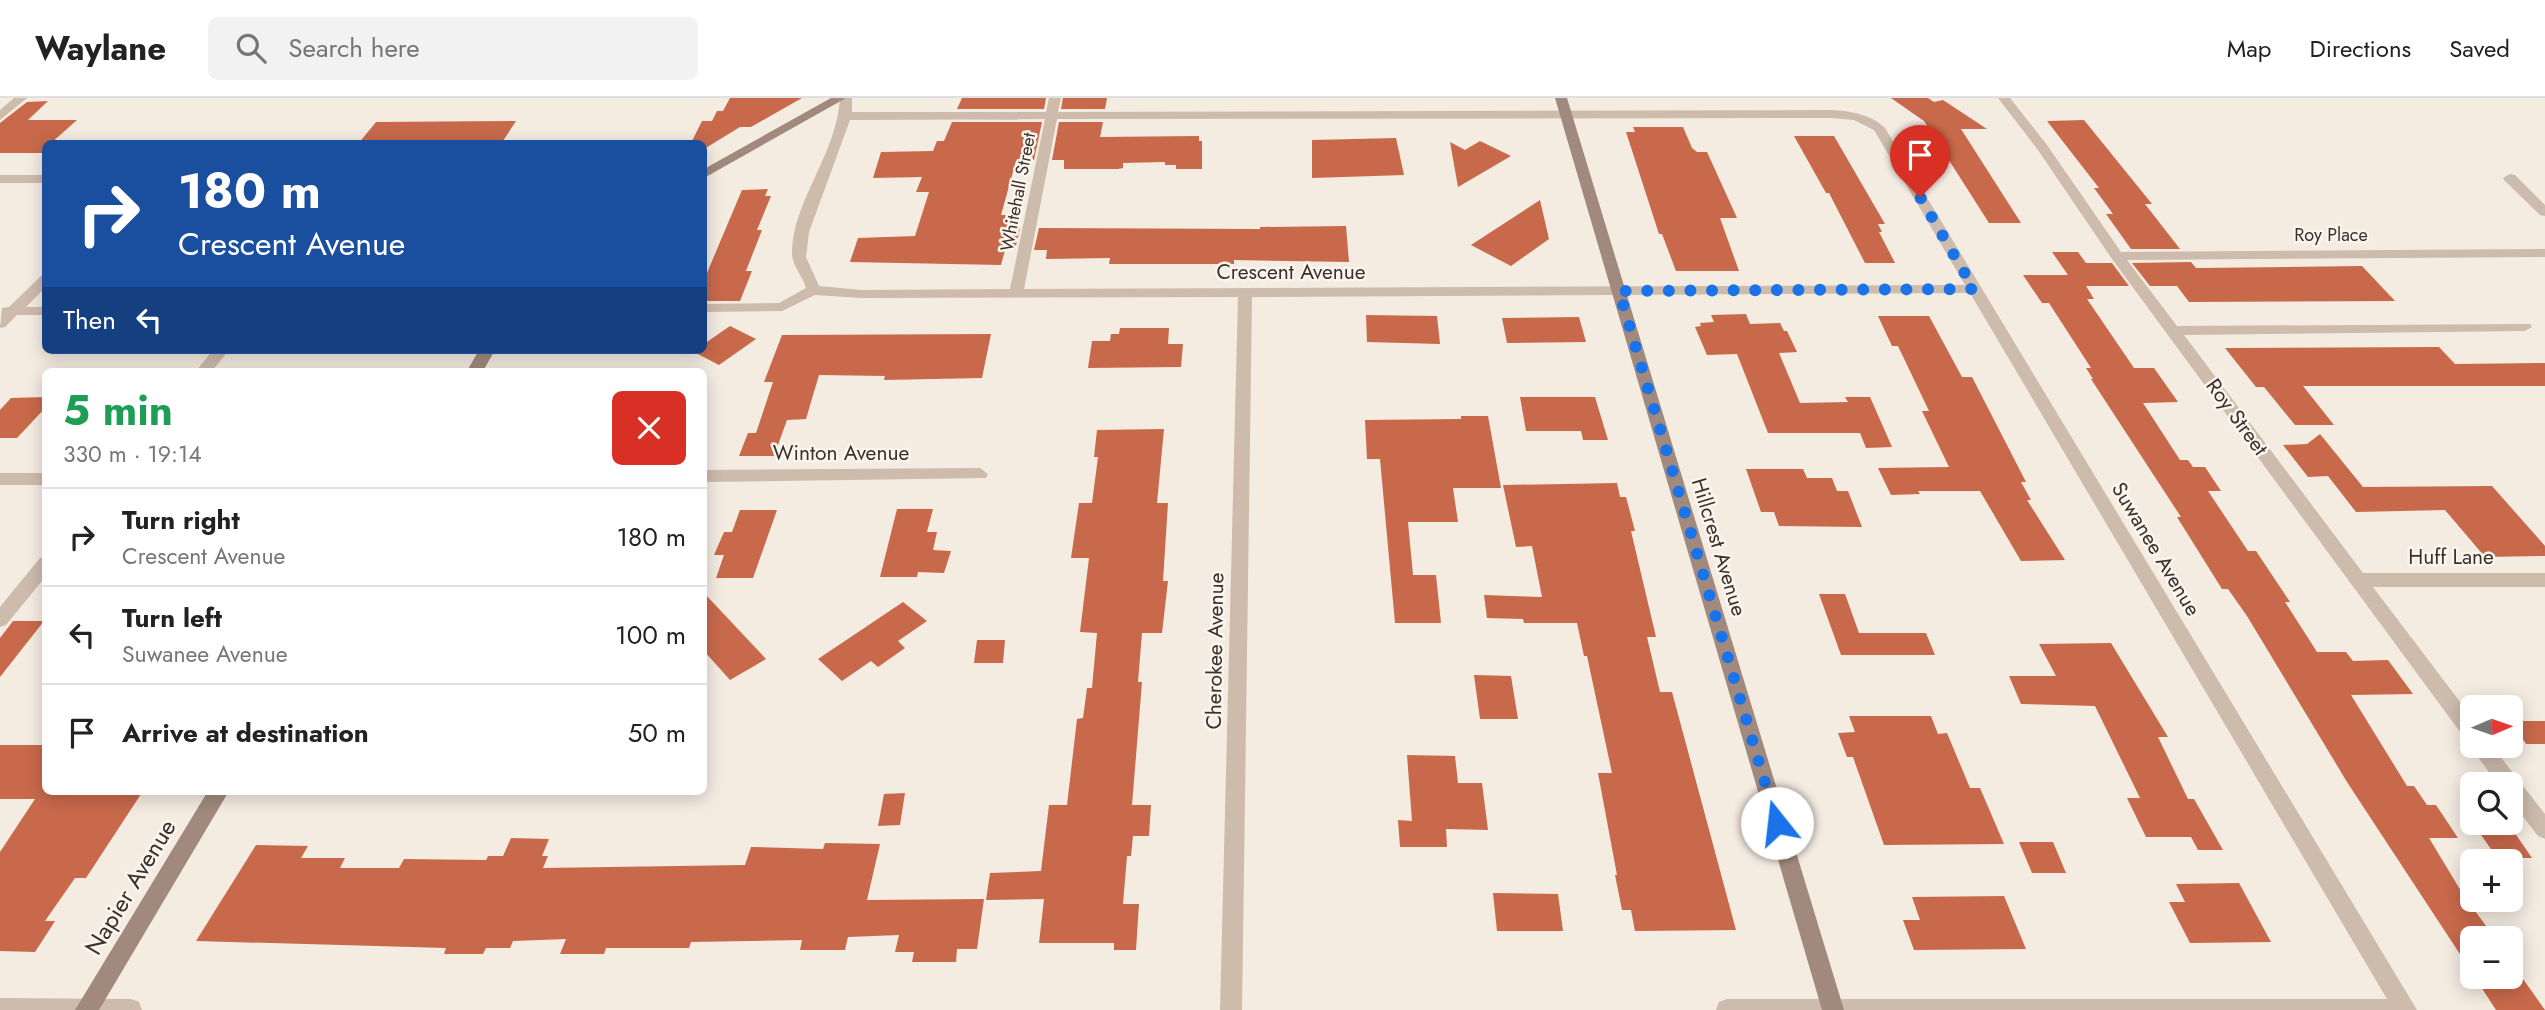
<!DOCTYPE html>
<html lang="en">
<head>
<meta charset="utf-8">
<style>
  :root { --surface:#fff; --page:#f2f2f2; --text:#222; --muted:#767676; --line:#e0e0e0 }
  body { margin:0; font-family:Jost,sans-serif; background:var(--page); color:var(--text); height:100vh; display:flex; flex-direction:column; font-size:26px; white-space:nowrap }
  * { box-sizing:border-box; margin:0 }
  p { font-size:23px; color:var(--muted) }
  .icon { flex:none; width:38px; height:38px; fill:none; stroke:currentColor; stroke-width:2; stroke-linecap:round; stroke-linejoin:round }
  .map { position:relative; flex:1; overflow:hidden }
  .sheet { position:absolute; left:42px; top:270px; width:665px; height:427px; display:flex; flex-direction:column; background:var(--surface); border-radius:10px; box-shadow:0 4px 18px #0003 }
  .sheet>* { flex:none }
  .guide { position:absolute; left:42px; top:42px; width:665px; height:214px; border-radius:10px; box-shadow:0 4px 18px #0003; background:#1a4fa0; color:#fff; overflow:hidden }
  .needle { width:46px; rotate:88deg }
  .tools { position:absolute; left:2460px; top:597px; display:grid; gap:14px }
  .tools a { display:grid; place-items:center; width:63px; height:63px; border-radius:10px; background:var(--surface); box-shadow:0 4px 18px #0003; font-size:35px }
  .pin { position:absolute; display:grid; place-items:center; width:60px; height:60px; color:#fff; margin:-72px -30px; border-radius:50% 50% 50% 0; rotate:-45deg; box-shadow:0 0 7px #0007 }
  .pin .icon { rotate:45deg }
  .me { position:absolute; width:77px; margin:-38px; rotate:344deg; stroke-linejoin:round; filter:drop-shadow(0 0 5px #0008) }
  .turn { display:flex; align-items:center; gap:24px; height:147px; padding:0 21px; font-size:32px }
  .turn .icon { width:91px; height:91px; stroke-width:2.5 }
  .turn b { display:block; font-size:49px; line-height:60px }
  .then { display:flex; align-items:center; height:66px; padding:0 21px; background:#0003; gap:14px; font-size:26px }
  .round { display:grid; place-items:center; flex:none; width:74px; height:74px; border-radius:10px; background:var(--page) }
  .summary { display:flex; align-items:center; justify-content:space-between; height:119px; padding:0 21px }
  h1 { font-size:42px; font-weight:700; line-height:52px; color:#1e9e55 }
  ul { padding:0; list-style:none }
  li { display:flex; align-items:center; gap:21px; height:98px; padding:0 21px; border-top:2px solid var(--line) }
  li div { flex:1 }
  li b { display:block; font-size:26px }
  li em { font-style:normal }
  header { display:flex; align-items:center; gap:42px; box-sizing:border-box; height:98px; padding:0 35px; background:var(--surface); border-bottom:2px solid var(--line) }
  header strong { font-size:33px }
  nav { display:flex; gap:38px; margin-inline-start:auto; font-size:24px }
  .search { width:490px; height:63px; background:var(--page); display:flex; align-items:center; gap:18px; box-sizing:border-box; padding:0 24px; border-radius:10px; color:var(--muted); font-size:26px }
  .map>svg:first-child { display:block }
  .building { fill:#c8694b }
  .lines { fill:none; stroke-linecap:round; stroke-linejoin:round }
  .street { fill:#cdbbac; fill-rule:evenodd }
  .secondary { fill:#a18a7d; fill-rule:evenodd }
  .route { stroke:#1a73e8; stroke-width:12; stroke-dasharray:0 21.6 }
  .labels { text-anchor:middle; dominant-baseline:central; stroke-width:5; stroke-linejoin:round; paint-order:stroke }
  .far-street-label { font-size:18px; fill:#3b302b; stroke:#fbf5ee }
  .street-label { font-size:21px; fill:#3b302b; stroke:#fbf5ee }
  .near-street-label { font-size:24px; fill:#3b302b; stroke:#fbf5ee }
</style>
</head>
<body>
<header>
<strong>Waylane</strong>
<div class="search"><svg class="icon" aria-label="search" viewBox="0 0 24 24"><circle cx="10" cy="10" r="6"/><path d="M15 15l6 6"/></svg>Search here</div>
<nav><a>Map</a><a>Directions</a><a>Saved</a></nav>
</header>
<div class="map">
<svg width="2545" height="912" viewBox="0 0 2545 912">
  <rect width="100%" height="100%" fill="#f4ebe1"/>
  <path class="building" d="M 730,0 L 802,0 L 751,29 L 740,29 L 704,51 L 704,46 L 691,45 L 702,23 L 712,23 L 717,13 L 723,13 Z
    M 962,0 L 1046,0 L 1044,11 L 957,11 Z
    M 1063,0 L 1107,0 L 1105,11 L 1061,11 Z
    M 1891,0 L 1928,0 L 1934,4 L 1943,2 L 1987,31 L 1961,31 L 2021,125 L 1989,125 L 1924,23 Z
    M 48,3 L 28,22 L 77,22 L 50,46 L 46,46 L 46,55 L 0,55 L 0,25 L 27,4 Z
    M 2084,22 L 2152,106 L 2145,106 L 2180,151 L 2131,151 L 2106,116 L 2113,116 L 2094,90 L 2099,90 L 2047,23 Z
    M 516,23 L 501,46 L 358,46 L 376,24 Z
    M 952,24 L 1042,24 L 1034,62 L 1016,63 L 1001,117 L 1010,117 L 1007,130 L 1020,130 L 1015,152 L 1005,152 L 1001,167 L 850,164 L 858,140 L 915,138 L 929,94 L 916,94 L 922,79 L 873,80 L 881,54 L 933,53 L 937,43 L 944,43 Z
    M 1059,24 L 1103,24 L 1100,39 L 1199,38 L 1199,43 L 1202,43 L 1202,71 L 1176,71 L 1176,67 L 1165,67 L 1165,64 L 1123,65 L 1123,70 L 1118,71 L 1064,71 L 1064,62 L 1052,62 Z
    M 1633,29 L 1683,29 L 1692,50 L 1697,54 L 1707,54 L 1737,120 L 1720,120 L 1739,173 L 1676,173 L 1662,136 L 1659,136 L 1626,34 L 1635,34 Z
    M 1794,38 L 1834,38 L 1885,126 L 1878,126 L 1882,134 L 1879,134 L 1895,165 L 1865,165 L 1829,95 L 1826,95 Z
    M 1396,40 L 1404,77 L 1312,80 L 1312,42 Z
    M 1480,43 L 1511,58 L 1458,89 L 1450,44 L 1465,52 Z
    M 768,91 L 765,98 L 771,98 L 757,132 L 762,132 L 746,173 L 752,173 L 740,203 L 704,203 L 704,182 L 742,92 Z
    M 1540,102 L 1549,141 L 1511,168 L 1471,147 Z
    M 1346,128 L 1349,164 L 1234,162 L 1234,166 L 1109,166 L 1110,160 L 1046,161 L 1047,152 L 1034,152 L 1039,130 L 1260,131 L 1260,129 Z
    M 2052,154 L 2078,154 L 2086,165 L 2112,165 L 2129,188 L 2086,188 L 2094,201 L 2087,201 L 2134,270 L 2154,270 L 2178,304 L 2143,305 L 2180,362 L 2188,362 L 2193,369 L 2205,369 L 2221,393 L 2208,393 L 2248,453 L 2256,453 L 2290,504 L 2285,504 L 2317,554 L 2346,554 L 2353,563 L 2388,562 L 2413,596 L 2351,597 L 2407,688 L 2414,688 L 2427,707 L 2436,707 L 2458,740 L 2429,740 L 2464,798 L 2495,840 L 2473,840 L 2473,876 L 2347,684 L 2247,518 L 2228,491 L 2222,491 L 2177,419 L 2181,419 L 2091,281 L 2093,281 L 2086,270 L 2091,270 L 2049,205 L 2042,205 L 2023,177 L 2068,177 Z
    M 2191,164 L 2196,170 L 2362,168 L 2395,203 L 2189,204 L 2177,188 L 2150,188 L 2132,165 Z
    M 1746,216 L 1750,226 L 1780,225 L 1784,233 L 1787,233 L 1797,254 L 1779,255 L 1800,305 L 1848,304 L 1845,299 L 1870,299 L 1892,349 L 1866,350 L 1860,335 L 1768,335 L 1737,256 L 1707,257 L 1695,229 L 1701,228 L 1700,225 L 1714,224 L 1711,217 Z
    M 1366,217 L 1437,218 L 1440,246 L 1367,244 Z
    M 1878,218 L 1929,218 L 1962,279 L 1972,279 L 2026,384 L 2021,384 L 2031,402 L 2027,402 L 2065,462 L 2021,463 L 1980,393 L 1918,393 L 1920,396 L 1891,397 L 1878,370 L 1949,369 L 1922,313 L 1929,313 L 1898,248 L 1892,248 Z
    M 1579,219 L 1586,244 L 1507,245 L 1502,220 Z
    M 730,228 L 756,241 L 719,267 L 692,253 L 704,252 L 704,246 Z
    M 1120,230 L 1169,230 L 1168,246 L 1183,246 L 1181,269 L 1088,270 L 1092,243 L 1110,243 L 1111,236 L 1119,236 Z
    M 991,236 L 982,280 L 884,282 L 885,278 L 819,277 L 806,321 L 787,322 L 774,358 L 739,358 L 748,335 L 756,335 L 773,284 L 764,284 L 782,237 Z
    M 2439,249 L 2455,266 L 2545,265 L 2545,288 L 2303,288 L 2334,327 L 2295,327 L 2264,289 L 2256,289 L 2225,250 Z
    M 46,299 L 46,309 L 17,340 L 0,340 L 0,312 L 11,300 Z
    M 1520,299 L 1595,299 L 1608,342 L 1583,342 L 1581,333 L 1526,333 Z
    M 1461,318 L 1488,318 L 1501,390 L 1453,390 L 1458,424 L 1408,424 L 1413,477 L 1436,477 L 1441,525 L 1395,525 L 1380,361 L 1367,361 L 1365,322 L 1461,321 Z
    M 1164,331 L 1157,405 L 1168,405 L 1163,483 L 1168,483 L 1162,535 L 1142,535 L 1138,584 L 1142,584 L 1132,707 L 1151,707 L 1149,738 L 1133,738 L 1131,758 L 1127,758 L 1123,806 L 1139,806 L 1136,852 L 1114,852 L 1114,845 L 1039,845 L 1044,801 L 986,802 L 990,775 L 1041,773 L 1049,707 L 1067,707 L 1077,621 L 1083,620 L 1087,590 L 1092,590 L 1097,535 L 1080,534 L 1089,460 L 1071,460 L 1079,405 L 1092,405 L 1098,359 L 1094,359 L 1097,332 Z
    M 2320,336 L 2363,389 L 2492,388 L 2545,448 L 2545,458 L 2485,459 L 2445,412 L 2356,414 L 2328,378 L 2308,379 L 2283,347 L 2307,346 Z
    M 1746,371 L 1803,371 L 1807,380 L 1832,380 L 1837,393 L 1848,393 L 1862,429 L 1779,428 L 1774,414 L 1761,414 Z
    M 1617,385 L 1620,399 L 1626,399 L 1635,433 L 1631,433 L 1656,539 L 1647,539 L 1660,594 L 1672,594 L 1736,832 L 1635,833 L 1631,812 L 1622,812 L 1615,777 L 1617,777 L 1598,675 L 1612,675 L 1587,558 L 1584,558 L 1577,525 L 1524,525 L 1523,521 L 1487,520 L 1484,497 L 1542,499 L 1532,448 L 1516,449 L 1503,387 Z
    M 897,411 L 933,411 L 927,434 L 937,434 L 933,452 L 951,453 L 944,475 L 918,474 L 917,479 L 880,479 Z
    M 740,412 L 777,412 L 753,480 L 716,480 L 724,457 L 714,457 L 724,434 L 732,434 Z
    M 704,495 L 766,561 L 730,582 L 704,553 Z
    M 1819,496 L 1845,496 L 1859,535 L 1926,535 L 1935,557 L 1841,557 Z
    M 903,504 L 927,523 L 898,543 L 905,550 L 878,569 L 871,563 L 842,583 L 818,561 Z
    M 13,523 L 44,523 L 0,579 L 0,540 Z
    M 977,542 L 1005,542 L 1003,565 L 974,565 Z
    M 2111,545 L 2168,639 L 2158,639 L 2188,701 L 2194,701 L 2223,752 L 2198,752 L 2191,739 L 2146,739 L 2127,700 L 2140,700 L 2095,608 L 2021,606 L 2009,578 L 2056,578 L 2039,546 Z
    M 1474,577 L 1511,578 L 1518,621 L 1480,621 Z
    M 1849,618 L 1931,618 L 1938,636 L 1947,635 L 1970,690 L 1980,690 L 2004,746 L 1884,747 L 1853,659 L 1847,659 L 1838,635 L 1855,634 Z
    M 2511,623 L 2545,623 L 2545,646 L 2526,646 Z
    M 0,647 L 46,647 L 46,693 L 143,693 L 86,780 L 75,780 L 45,823 L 55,823 L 35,854 L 0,853 L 0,754 L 35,701 L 0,701 Z
    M 1407,657 L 1455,658 L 1458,685 L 1482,685 L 1488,732 L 1446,731 L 1447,749 L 1400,749 L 1398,722 L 1412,723 Z
    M 905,695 L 900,727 L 878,728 L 884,696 Z
    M 2477,731 L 2512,731 L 2532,760 L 2497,760 Z
    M 511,740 L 549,741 L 542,758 L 548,758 L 543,770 L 745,767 L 751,749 L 823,751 L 825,745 L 880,746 L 867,802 L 984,801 L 977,851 L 957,851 L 956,864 L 912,864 L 914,854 L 895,854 L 899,837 L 848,839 L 845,852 L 800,852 L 802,842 L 691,844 L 689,850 L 606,850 L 604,856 L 560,856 L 566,841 L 513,843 L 510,850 L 486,850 L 483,856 L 444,856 L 446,850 L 196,843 L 256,747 L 308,748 L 301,760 L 345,760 L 340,770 L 399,770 L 404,761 L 486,762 L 488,758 L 503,758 Z
    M 2019,744 L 2053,744 L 2066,775 L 2032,775 Z
    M 2239,785 L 2271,844 L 2190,845 L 2169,804 L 2185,804 L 2176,786 Z
    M 1493,795 L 1558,796 L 1563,833 L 1497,833 Z
    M 2004,798 L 2026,851 L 1914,852 L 1903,822 L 1920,822 L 1912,799 Z
    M 2511,864 L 2545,912 L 2496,912 L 2474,878 L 2511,878 Z"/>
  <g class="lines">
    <path class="street" d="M 14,0 L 27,0 L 0,22 L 0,12 Z
      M 840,0 L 852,0 L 852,14 L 1046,14 L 1049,0 L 1061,0 L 1058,14 L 1831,12 C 1850,13 1871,16 1885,30 L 2417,912 L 1716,912 L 1719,904 L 1727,901 L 2387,901 L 1970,195 L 1252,199 L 1242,912 L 1220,912 L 1238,199 L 862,200 L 815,197 L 782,213 L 704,214 L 704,206 L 779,205 L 806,190 C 803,178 792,168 792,155 C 792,104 837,56 840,0 ZM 1831,20 L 1854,22 L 1874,32 L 1965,187 L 1024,191 L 1057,21 ZM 1045,21 L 1010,191 L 862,192 L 819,188 L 806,159 L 809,134 L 850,22 Z
      M 1998,0 L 2010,0 L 2047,47 L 2121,154 L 2545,151 L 2545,159 L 2127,162 L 2177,228 L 2530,226 L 2532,229 L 2525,233 L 2184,237 L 2363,475 L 2545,475 L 2545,489 L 2373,489 L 2473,621 L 2473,644 L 2466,642 L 2112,161 L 2038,52 Z
      M 2510,76 L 2515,77 L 2545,107 L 2545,118 L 2540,117 L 2505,83 L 2503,80 Z
      M 0,77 L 46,77 L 46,85 L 0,85 Z
      M 46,177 L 46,189 L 26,209 L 46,209 L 46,217 L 17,217 L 5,229 L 0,230 L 2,210 L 9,209 L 41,178 Z
      M 213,252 L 229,252 L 212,273 L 196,273 Z
      M 980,370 L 988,376 L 986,380 L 704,384 L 704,372 Z
      M 0,375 L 46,375 L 46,387 L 0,387 Z
      M 46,459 L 46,478 L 6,527 L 0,529 L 0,509 L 40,460 Z
      M 2473,645 L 2473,648 L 2492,648 L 2545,716 L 2545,741 L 2538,738 L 2511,703 L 2511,686 L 2498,686 L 2474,654 L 2471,648 Z
      M 0,900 L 131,901 L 139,904 L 142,912 L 0,912 Z"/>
    <path class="secondary" d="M 831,0 L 846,0 L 704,80 L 704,71 Z
      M 1555,0 L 1567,0 L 1844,912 L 1822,912 Z
      M 479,252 L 495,252 L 483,273 L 467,273 Z
      M 208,693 L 229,693 L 99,912 L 75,912 Z"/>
  </g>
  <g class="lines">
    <path class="route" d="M 1777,725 L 1619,193 L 1974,191 L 1920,99"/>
  </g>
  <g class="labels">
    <g class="far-street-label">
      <text transform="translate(1018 94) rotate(-79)">Whitehall Street</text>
      <text x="2331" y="137">Roy Place</text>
    </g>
    <g class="street-label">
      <text x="1291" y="174">Crescent Avenue</text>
      <text transform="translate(2237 319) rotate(54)">Roy Street</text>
      <text x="841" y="355">Winton Avenue</text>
      <text transform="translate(1719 449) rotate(73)">Hillcrest Avenue</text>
      <text transform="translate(2156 451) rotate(59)">Suwanee Avenue</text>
      <text x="2451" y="459">Huff Lane</text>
      <text transform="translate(1215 553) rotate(-89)">Cherokee Avenue</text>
    </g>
    <g class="near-street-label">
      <text transform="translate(130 789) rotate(-59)">Napier Avenue</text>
    </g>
  </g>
</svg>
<div class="tools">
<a><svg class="needle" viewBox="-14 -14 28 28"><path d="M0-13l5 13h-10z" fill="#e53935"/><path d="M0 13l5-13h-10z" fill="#767676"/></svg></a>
<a><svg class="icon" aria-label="search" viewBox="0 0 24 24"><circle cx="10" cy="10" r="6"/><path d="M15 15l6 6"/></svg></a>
<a>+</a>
<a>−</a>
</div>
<div class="pin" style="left:1920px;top:99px;background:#d93025"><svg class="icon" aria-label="arrive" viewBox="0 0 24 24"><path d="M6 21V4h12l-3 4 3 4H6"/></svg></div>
<svg class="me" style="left:1777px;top:725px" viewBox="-20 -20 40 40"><circle r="19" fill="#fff"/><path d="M0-13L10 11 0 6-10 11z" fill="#1a73e8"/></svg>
<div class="guide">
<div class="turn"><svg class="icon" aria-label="right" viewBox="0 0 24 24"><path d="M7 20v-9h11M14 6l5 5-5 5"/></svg><div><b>180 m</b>Crescent Avenue</div></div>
<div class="then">Then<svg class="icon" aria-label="left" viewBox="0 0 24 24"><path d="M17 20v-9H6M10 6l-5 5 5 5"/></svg></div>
</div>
<section class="sheet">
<div class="summary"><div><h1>5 min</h1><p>330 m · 19:14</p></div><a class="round" style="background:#d93025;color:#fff"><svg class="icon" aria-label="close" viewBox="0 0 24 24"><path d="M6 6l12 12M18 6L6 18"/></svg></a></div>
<ul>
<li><svg class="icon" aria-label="right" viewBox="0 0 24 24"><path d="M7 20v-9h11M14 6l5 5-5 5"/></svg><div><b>Turn right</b><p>Crescent Avenue</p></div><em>180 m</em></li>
<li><svg class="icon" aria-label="left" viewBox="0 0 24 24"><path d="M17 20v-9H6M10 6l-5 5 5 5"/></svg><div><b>Turn left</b><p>Suwanee Avenue</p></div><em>100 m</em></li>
<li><svg class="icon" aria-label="arrive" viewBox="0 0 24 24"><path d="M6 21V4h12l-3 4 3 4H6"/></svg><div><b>Arrive at destination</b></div><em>50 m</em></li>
</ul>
</section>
</div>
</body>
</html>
